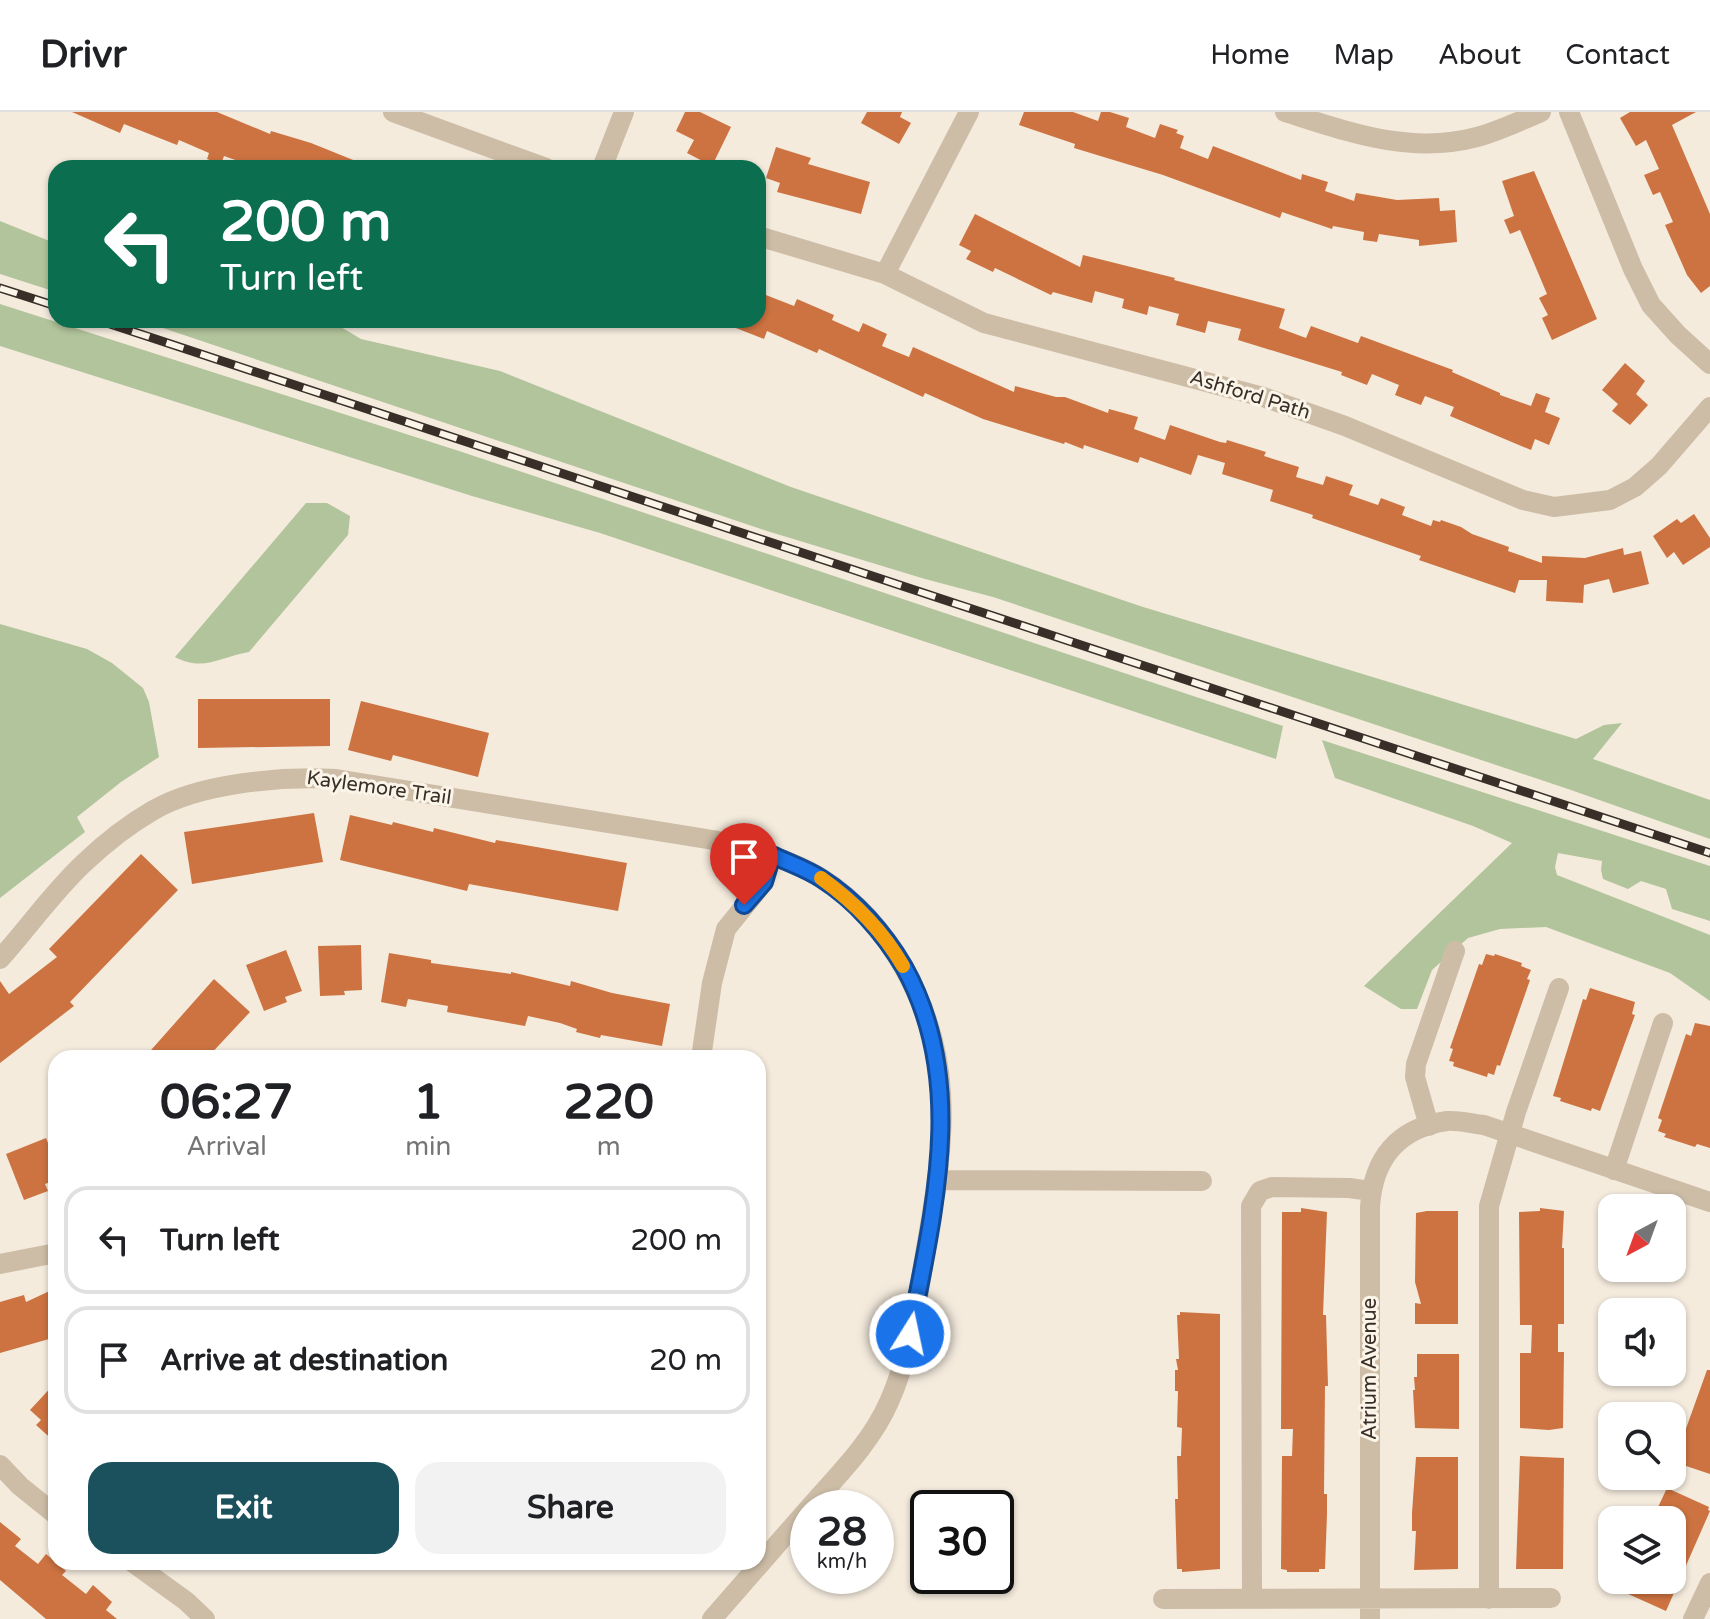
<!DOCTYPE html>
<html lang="en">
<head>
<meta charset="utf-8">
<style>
  :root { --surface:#fff; --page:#f2f2f2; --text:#202124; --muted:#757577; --line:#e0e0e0; --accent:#1b515d }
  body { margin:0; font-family:"Varela Round",sans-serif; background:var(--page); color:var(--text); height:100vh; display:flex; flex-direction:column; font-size:30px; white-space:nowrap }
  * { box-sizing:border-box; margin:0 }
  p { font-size:26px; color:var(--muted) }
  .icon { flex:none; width:44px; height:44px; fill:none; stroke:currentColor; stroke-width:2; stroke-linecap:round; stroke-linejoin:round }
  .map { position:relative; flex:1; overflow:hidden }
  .sheet { position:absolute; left:48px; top:938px; width:718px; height:520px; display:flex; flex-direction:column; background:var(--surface); border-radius:24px; box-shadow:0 2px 6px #0004 }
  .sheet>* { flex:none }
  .hud { position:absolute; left:48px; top:48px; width:718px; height:168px; border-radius:24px; box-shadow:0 2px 6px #0004; background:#0b6e4f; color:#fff; overflow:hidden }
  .needle { width:52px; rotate:221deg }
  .tools { position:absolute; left:1598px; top:1082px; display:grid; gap:16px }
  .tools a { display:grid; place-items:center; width:88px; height:88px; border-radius:16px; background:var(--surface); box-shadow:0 2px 6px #0004; font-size:40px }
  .speed { position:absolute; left:790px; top:1378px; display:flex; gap:16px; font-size:40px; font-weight:700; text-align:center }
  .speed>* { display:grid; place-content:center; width:104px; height:104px; border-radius:50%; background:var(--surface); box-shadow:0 2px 6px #0004; line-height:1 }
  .speed small { font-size:20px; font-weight:400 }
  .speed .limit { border:4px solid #111; border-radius:12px; background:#fff; color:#111 }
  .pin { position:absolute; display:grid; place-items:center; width:68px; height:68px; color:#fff; margin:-82px -34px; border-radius:50% 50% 50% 0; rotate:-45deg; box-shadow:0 0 8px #0007 }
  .pin .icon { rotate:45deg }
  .me { position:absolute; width:88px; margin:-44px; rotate:10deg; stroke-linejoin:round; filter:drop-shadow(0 0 6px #0008) }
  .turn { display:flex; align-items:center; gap:28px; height:168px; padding:0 40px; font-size:36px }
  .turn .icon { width:104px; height:104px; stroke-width:2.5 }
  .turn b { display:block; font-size:56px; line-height:68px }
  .eta { display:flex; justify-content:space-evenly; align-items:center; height:136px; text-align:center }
  .eta b { font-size:48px; font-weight:700; line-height:56px }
  .primary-button { display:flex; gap:16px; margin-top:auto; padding:16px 40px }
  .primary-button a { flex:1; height:92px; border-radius:24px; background:var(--accent); color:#fff; font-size:32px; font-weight:700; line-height:92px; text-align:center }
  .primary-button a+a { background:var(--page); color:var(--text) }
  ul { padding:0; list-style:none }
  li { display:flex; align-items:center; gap:24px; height:108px; margin:0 16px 12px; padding:0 24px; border:4px solid var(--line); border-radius:24px }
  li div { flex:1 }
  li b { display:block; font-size:30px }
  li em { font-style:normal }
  header { display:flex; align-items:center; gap:48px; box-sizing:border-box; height:112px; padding:0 40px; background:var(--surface); border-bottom:2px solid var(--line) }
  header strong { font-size:38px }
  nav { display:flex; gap:44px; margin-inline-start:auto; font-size:28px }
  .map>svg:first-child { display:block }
  .green { fill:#b2c49b }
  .building { fill:#cd7341 }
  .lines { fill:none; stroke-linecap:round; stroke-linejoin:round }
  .minor { stroke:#cdbda7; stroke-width:20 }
  .rail-casing { stroke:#392f28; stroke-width:9 }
  .rail { stroke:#fbf5e9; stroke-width:6; stroke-dasharray:18; stroke-linecap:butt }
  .route-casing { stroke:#114b97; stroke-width:20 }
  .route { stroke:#1a73e8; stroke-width:14 }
  .slow { stroke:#f59e0b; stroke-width:14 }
  .labels { text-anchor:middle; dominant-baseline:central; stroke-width:6; stroke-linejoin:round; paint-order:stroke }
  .street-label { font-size:20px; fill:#392f28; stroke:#fbf5e9 }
</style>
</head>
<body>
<header>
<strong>Drivr</strong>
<nav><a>Home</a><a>Map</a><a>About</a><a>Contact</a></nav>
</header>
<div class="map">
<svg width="1710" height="1507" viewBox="0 0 1710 1507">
  <rect width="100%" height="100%" fill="#f4ebdd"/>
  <path class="green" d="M 0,109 L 47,128 L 56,127 L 56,180 L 0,162 Z
    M 0,192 L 459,339 L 1283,614 L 1276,647 L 600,421 L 472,384 L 0,234 Z
    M 139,208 L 329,208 L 361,227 L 500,259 L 791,375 L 1140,494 L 1576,627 L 1604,613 L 1622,611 L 1593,647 L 1710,688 L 1710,727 L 1568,677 L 993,485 L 925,467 L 767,419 Z
    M 306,391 L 327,391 L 350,404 L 348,423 L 249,540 C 219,545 204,560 175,545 Z
    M 0,512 L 87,537 L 112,551 L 143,576 L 149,590 L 159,645 L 121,670 L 77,705 L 85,720 L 0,786 Z
    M 1322,628 L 1710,754 L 1710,809 L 1672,797 L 1666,777 L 1641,769 L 1628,777 L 1603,767 L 1601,758 L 1602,749 L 1558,741 L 1555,755 L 1557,763 L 1710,823 L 1710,889 L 1670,861 L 1546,815 L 1500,817 L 1468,826 L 1432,858 L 1417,897 L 1401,897 L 1364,874 L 1512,731 L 1473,714 L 1335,666 Z"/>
  <path class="building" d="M 72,0 L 217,0 L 270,22 L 271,19 L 311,31 L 373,56 L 311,56 L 290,48 L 288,56 L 258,56 L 224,44 L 221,52 L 207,47 L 209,41 L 179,28 L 177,33 L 124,12 L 120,21 Z
    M 685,0 L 700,0 L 731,15 L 712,54 L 687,41 L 694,28 L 676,19 Z
    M 867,0 L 902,0 L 900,5 L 911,11 L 899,32 L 861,11 Z
    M 1024,0 L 1073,0 L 1098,9 L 1101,0 L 1110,0 L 1129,6 L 1126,15 L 1155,26 L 1160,12 L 1178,18 L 1176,21 L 1184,24 L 1180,36 L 1208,47 L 1213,34 L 1301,68 L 1302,62 L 1328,70 L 1325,79 L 1354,89 L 1356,81 L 1397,88 L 1439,86 L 1440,99 L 1455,98 L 1457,130 L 1419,134 L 1419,128 L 1379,122 L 1377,130 L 1363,128 L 1364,120 L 1333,114 L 1332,117 L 1282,100 L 1280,106 L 1163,63 L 1074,36 L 1075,32 L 1019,13 Z
    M 1630,0 L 1696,0 L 1672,13 L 1710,102 L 1710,174 L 1701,181 L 1687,163 L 1665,113 L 1673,110 L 1660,80 L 1653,83 L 1644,63 L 1659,57 L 1646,28 L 1636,34 L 1620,6 Z
    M 776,35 L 811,46 L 808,52 L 870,70 L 861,102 L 777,80 L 780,71 L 766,66 Z
    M 1534,59 L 1597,207 L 1552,228 L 1542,206 L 1548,203 L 1539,186 L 1547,182 L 1520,118 L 1510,122 L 1504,108 L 1514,104 L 1502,69 Z
    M 975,102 L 1080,155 L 1083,143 L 1175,166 L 1174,168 L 1285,197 L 1279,216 L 1306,226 L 1311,214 L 1358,231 L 1361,224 L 1453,258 L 1452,260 L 1500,281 L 1500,283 L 1531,294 L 1536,281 L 1550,286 L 1545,300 L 1560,306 L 1549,333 L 1535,327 L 1531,338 L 1450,304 L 1454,295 L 1425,284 L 1421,293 L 1395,283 L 1399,273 L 1372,262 L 1367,273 L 1341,263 L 1342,260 L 1238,228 L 1241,217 L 1208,209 L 1205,221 L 1176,213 L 1179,202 L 1149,194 L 1147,203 L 1122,196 L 1124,187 L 1095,179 L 1092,191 L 1053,180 L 1051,183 L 995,156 L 993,160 L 966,147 L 971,139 L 959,133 Z
    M 758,180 L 794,194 L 797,187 L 834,203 L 832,208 L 859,220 L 863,211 L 887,222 L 882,234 L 909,245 L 913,235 L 1014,280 L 1015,274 L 1056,285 L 1065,285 L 1108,301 L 1109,297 L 1138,305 L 1134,317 L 1165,328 L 1170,313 L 1220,330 L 1226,331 L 1227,328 L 1266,340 L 1264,344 L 1299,355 L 1296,365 L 1323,373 L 1326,364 L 1353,373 L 1349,383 L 1378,393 L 1381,386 L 1405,395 L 1402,403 L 1431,414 L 1433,408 L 1440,410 L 1441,408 L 1461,415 L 1472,422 L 1509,435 L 1508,439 L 1542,451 L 1542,444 L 1585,446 L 1623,436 L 1624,443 L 1641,439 L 1649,472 L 1613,481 L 1609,467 L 1584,473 L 1583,491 L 1546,489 L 1547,468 L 1519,468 L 1515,481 L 1419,448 L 1421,444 L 1312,406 L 1313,403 L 1270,389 L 1273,378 L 1222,362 L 1225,351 L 1198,343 L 1191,363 L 1140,345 L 1138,351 L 1084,333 L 1083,337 L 1065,330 L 1064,332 L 983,307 L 925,281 L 923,285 L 819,237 L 817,241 L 767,219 L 764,227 L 718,209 L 758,208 Z
    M 1625,251 L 1645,269 L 1636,282 L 1648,293 L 1630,313 L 1612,299 L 1618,292 L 1602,278 Z
    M 1694,402 L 1710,426 L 1710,435 L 1683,453 L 1674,440 L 1667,446 L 1653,424 L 1677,407 L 1681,411 Z
    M 198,587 L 330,587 L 330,634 L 198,636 Z
    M 361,589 L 489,621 L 478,665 L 393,643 L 391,649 L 348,638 Z
    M 314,701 L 323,750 L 192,772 L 184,720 Z
    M 350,703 L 392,713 L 393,710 L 433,720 L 434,716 L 495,731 L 496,728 L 627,751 L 618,799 L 469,772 L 467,779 L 340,748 Z
    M 141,742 L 178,778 L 70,890 L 74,894 L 0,951 L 0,869 L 9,882 L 57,845 L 49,837 Z
    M 361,833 L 362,878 L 344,879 L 345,883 L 320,884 L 318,834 Z
    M 286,838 L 302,879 L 285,885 L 287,890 L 264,899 L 246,853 Z
    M 389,841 L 431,848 L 431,851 L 511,862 L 511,860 L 570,874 L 571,869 L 612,881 L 670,892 L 662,934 L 601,923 L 600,926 L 576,920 L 577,917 L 560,911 L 528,904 L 525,914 L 447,900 L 448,894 L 408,887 L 406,895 L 381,890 Z
    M 1486,842 L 1494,844 L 1495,842 L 1522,851 L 1521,854 L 1531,858 L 1527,867 L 1530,868 L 1500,954 L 1497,953 L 1494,963 L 1488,961 L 1487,965 L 1453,954 L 1454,950 L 1449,949 L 1453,937 L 1450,936 L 1479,852 L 1482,853 Z
    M 214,867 L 250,900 L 207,946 L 144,946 Z
    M 1590,876 L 1635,890 L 1632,902 L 1635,903 L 1600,999 L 1592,996 L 1591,999 L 1560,989 L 1561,986 L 1553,984 L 1583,887 L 1586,888 Z
    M 1695,911 L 1710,914 L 1710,1036 L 1697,1032 L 1695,1035 L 1664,1025 L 1666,1022 L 1658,1019 L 1662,1008 L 1658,1006 L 1686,922 L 1691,924 Z
    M 46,1026 L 56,1051 L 56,1068 L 45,1072 L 48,1079 L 24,1088 L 6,1042 Z
    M 1301,1096 L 1327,1100 L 1323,1203 L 1326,1203 L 1328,1274 L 1325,1274 L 1324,1382 L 1327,1382 L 1327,1402 L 1325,1457 L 1319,1457 L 1319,1460 L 1287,1460 L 1287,1458 L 1281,1457 L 1282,1344 L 1292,1344 L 1293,1317 L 1281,1317 L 1282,1100 L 1301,1100 Z
    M 1540,1096 L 1564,1099 L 1562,1136 L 1564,1136 L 1564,1212 L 1558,1212 L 1558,1240 L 1564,1240 L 1563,1316 L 1549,1318 L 1520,1316 L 1520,1241 L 1531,1241 L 1532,1213 L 1520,1213 L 1519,1100 L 1540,1099 Z
    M 1427,1099 L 1458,1099 L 1458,1212 L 1415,1212 L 1415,1191 L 1421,1192 L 1415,1170 L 1416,1101 Z
    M 56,1176 L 56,1225 L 0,1241 L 0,1190 L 24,1183 L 26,1190 Z
    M 1180,1200 L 1220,1202 L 1220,1457 L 1182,1460 L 1182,1457 L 1177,1457 L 1175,1387 L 1178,1387 L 1177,1344 L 1181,1344 L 1182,1316 L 1177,1315 L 1178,1279 L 1175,1279 L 1175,1258 L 1178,1258 L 1176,1247 L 1179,1247 L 1177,1203 L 1180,1203 Z
    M 1417,1242 L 1459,1242 L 1459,1317 L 1415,1316 L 1413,1278 L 1415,1278 L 1414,1265 L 1417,1265 Z
    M 1707,1258 L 1710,1258 L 1710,1362 L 1674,1350 Z
    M 56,1270 L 56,1331 L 36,1313 L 41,1308 L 30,1298 Z
    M 1520,1344 L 1564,1346 L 1563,1457 L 1516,1457 Z
    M 1416,1345 L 1458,1345 L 1458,1457 L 1414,1458 L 1416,1419 L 1412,1419 L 1412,1401 Z
    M 1667,1376 L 1709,1395 L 1708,1398 L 1710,1399 L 1666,1499 L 1626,1481 L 1632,1468 L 1672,1468 L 1672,1408 L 1652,1408 Z
    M 0,1410 L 21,1427 L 15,1434 L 38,1452 L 46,1442 L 66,1459 L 62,1463 L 86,1482 L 93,1473 L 112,1490 L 106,1498 L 117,1507 L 46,1507 L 0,1468 Z"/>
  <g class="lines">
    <path class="minor" d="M 393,0 L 546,56
      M 1285,0 C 1349,20 1410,43 1477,25 C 1499,19 1520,9 1541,0
      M 1569,0 L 1633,157 L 1651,193 L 1678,223 L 1710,252
      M 602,56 L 624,0
      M 758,124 L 885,162 L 984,211 L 1263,285 L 1345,314 L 1523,388 L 1554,395 L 1610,388 L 1635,375 L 1659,354 L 1710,295
      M 885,162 L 969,0
      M 0,847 C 28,816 53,780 84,751 C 104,732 128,713 152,699 C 199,671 282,664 336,667 L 713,728 C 749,738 788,745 821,766 C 892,811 936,898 941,981 C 944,1029 936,1078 928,1125 C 918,1180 912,1239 889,1290 C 871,1331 838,1363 809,1396
      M 701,946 L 712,871 L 726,817 L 764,770 L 772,743
      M 1429,1014 L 1415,965 L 1416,952 L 1455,839
      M 1614,1058 L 1663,911
      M 938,1068 L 1202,1069
      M 0,1152 L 56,1141
      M 0,1353 L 20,1374 L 56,1403
      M 132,1450 L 186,1489 L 205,1507
      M 1163,1487 L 1551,1486
      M 1252,1487 L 1251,1094 L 1260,1079 L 1272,1075 L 1349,1076 L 1371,1079
      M 1489,1487 L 1489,1094 L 1516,1000 L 1559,876
      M 712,1507 L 808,1397
      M 1370,1507 L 1370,1095 C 1373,1047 1397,1016 1447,1009 C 1458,1008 1473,1012 1484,1013 L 1710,1090
      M 1693,1507 L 1710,1471"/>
    <defs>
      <path id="rail" d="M 0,176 L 56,194
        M 98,208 L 1710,741"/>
    </defs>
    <use href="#rail" class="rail-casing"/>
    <use href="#rail" class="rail"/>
  </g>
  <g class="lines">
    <defs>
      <path id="route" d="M 744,793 L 764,770 L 772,743 C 789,751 807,757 822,767 C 855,788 884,821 904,855 C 968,970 933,1101 910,1222"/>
    </defs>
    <use href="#route" class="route-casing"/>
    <use href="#route" class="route"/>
    <path class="slow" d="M 821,766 C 854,790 883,819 903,854"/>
  </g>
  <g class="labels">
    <g class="street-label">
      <text transform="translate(1250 283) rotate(17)">Ashford Path</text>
      <text transform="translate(379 676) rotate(8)">Kaylemore Trail</text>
      <text transform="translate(1370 1257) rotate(-90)">Atrium Avenue</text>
    </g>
  </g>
</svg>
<div class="tools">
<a><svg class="needle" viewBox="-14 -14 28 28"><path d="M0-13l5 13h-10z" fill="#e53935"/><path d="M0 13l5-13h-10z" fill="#757577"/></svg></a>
<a><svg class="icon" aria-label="sound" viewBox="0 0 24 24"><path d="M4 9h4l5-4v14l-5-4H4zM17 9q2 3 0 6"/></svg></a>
<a><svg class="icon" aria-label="search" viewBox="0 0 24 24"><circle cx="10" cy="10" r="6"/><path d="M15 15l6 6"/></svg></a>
<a><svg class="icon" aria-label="layers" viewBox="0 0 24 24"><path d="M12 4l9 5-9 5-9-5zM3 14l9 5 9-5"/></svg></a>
</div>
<div class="speed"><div>28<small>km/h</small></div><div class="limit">30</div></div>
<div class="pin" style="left:744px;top:793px;background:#d93025"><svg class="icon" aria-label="arrive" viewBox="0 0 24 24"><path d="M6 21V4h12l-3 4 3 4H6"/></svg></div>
<svg class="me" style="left:910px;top:1222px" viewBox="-20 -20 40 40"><circle r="17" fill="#1a73e8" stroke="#fff" stroke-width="3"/><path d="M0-11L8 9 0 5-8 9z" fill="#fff"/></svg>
<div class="hud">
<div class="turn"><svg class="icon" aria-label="left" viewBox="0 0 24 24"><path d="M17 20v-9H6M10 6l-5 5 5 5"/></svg><div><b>200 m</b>Turn left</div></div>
</div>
<section class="sheet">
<div class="eta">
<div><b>06:27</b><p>Arrival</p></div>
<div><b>1</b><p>min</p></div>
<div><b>220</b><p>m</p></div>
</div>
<ul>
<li><svg class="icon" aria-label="left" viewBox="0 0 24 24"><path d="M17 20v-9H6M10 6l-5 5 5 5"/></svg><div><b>Turn left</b></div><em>200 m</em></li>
<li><svg class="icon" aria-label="arrive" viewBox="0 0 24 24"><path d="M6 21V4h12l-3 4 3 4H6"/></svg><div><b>Arrive at destination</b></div><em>20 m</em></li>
</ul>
<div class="primary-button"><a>Exit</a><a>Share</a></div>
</section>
</div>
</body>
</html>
